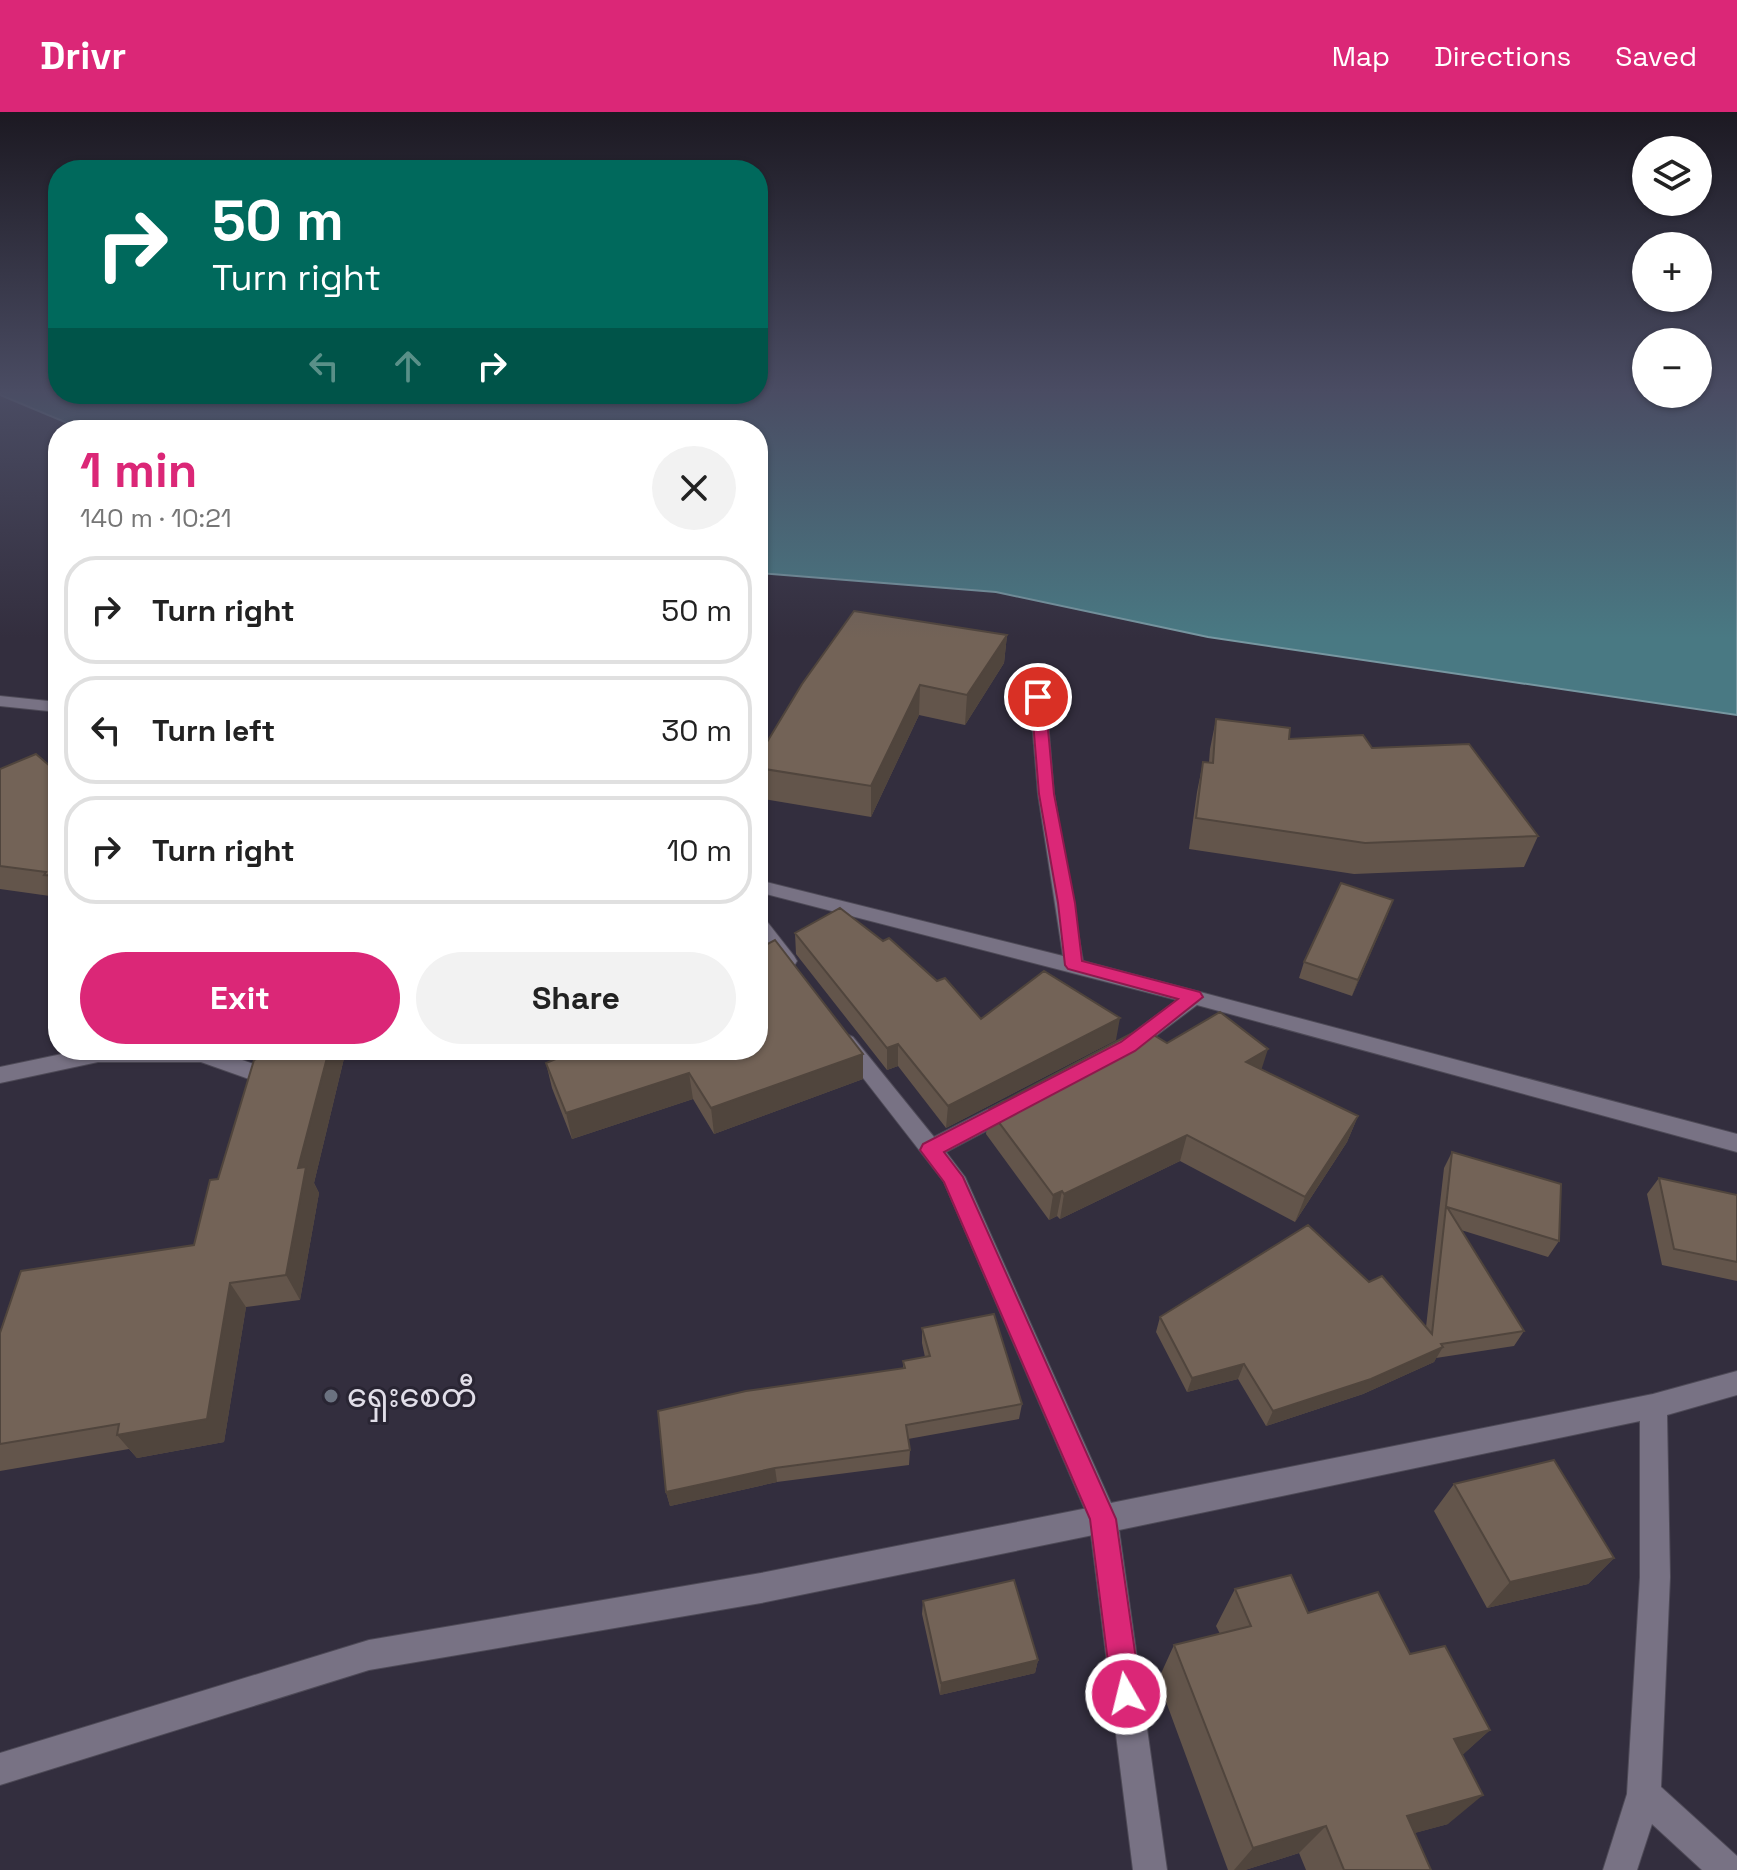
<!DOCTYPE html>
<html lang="en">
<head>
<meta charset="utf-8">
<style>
  :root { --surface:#fff; --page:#f2f2f2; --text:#222; --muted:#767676; --line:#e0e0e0; --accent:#db2777 }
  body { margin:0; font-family:"Space Grotesk","Noto Sans Myanmar",sans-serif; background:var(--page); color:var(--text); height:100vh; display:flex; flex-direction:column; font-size:30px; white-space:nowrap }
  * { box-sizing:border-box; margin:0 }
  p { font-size:26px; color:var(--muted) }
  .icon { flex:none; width:44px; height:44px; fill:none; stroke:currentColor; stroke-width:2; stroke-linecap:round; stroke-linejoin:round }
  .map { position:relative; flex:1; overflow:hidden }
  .side { position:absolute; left:48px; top:308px; width:720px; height:640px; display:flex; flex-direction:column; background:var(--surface); border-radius:32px; box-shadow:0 2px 6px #0004 }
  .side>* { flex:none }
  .banner { position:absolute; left:48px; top:48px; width:720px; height:244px; border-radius:32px; box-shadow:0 2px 6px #0004; background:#00695c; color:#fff; overflow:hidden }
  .controls { position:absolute; left:1632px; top:24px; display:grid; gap:16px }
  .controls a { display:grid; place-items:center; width:80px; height:80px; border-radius:50%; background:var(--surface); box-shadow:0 2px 6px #0004; font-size:40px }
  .pin { position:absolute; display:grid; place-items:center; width:68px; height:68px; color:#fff; margin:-34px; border:4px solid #fff; border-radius:50%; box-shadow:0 2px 8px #0007 }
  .me { position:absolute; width:88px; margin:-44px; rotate:352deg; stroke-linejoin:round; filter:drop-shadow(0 0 6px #0008) }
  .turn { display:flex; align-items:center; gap:28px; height:168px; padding:0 32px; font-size:36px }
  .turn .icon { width:104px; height:104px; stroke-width:2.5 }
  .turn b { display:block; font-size:56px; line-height:68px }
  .lanes { display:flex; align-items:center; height:76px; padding:0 32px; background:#0003; justify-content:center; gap:40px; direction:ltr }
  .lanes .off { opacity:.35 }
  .round { display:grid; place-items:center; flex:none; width:84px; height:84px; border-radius:42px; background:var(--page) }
  .headline { display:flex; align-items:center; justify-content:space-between; height:136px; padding:0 32px }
  h1 { font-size:48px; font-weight:600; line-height:60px; color:var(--accent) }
  .cta { display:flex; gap:16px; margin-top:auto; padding:16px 32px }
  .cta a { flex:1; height:92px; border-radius:48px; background:var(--accent); color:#fff; font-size:32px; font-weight:600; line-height:92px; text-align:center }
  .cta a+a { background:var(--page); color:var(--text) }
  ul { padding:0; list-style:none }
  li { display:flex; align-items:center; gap:24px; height:108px; margin:0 16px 12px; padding:0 16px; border:4px solid var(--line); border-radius:32px }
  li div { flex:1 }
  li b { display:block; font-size:30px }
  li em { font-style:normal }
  header { display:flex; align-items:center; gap:48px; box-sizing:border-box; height:112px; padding:0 40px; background:var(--accent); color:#fff }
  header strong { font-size:38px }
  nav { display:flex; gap:44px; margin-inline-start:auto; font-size:28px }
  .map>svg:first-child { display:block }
  .water { fill:#497983; stroke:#7797a1; stroke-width:2 }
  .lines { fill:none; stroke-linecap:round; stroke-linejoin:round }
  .lane-casing { stroke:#4e4a57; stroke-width:2 }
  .street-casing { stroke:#4e4a57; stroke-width:2 }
  .lane { fill:#787284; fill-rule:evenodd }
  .street { fill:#787284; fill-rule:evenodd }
  .wall { fill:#63554b }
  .shaded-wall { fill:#50453d }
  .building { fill:#736357; stroke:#50453d; stroke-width:2 }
  .route { fill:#db2777; stroke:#8e194d; stroke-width:2 }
  .worship-dot { fill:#6b7280; stroke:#292533; stroke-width:3 }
  .labels { text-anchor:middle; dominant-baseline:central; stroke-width:6; stroke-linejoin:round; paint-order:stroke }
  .near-poi-label { font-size:32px; fill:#e1dee8; stroke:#292533; text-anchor:start }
</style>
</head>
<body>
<header>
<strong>Drivr</strong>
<nav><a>Map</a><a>Directions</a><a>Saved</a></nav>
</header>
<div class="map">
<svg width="1737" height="1758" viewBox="0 0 1737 1758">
  <rect width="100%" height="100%" fill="#332e3e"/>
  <path class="water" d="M 0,280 L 758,282 L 758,280 L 1646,280 L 1646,282 L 1698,282 L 1698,280 L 1737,280 L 1737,603 L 1208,525 L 996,480 L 758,461 L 758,318 L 84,318 L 0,283 Z"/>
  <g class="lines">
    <defs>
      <path id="lane" d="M 1103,1393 L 1113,1397 L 1117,1407 L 1113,1417 L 1103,1421 L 761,1491 L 369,1558 L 0,1673 L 0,1641 L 369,1528 L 761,1461 Z"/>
      <path id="street" d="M 1038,580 L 1046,585 L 1054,682 L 1083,849 L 1737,1022 L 1737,1040 L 1197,893 L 1133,941 L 1119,941 L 1116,936 L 1119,931 L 1177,888 L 758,780 L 758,768 L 1063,844 L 1038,682 L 1030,585 Z
        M 0,584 L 58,590 L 58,600 L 0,594 Z
        M 758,805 L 765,807 L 794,844 L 797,849 L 794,854 L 780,854 L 758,824 Z
        M 846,922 L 853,925 L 934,1025 L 1004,989 L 1012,987 L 1020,989 L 1023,995 L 1020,1001 L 946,1040 L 965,1065 L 1111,1391 L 1653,1282 L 1737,1259 L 1737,1283 L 1667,1303 L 1670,1465 L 1661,1675 L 1737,1744 L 1737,1758 L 1702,1758 L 1652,1712 L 1637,1758 L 1603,1758 L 1627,1682 L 1640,1465 L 1640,1309 L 1119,1418 L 1167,1758 L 1133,1758 L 1089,1407 L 944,1070 L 839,935 L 836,930 L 839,925 Z
        M 81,938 L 213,938 L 271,958 L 274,964 L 271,970 L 263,972 L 201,950 L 98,950 L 0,971 L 0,955 Z"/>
    </defs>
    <use href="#lane" class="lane-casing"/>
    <use href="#street" class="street-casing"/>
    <use href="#lane" class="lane"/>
    <use href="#street" class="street"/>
  </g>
  <path class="wall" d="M 1007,523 L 1004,551 L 965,613 L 919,603 L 871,705 L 758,686 L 758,645 Z
    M 1216,607 L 1289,627 L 1372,636 L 1538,724 L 1524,755 L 1354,762 L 1189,737 L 1197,680 L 1203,650 L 1209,650 L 1210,637 Z
    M 0,657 L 58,661 L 58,787 L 57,785 L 0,777 Z
    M 1393,788 L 1352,884 L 1299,866 L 1304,850 Z
    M 795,821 L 883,829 L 981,907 L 1116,928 L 946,1016 L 898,954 L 887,958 L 796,842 Z
    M 1167,931 L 1261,957 L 1358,1004 L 1347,1030 L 1295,1110 L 1180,1049 L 1060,1107 L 1057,1104 L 1049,1108 L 986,1022 L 989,997 Z
    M 263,938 L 346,938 L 314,1071 L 319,1081 L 300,1188 L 246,1195 L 224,1330 L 137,1346 L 129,1337 L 0,1359 L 0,1221 L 194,1133 L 264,939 Z
    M 550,938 L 758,938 L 863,942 L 863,967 L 714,1022 L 693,987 L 572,1027 L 552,976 L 546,951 L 553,948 Z
    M 1452,1040 L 1559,1129 L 1548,1145 L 1461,1118 L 1524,1219 L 1514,1234 L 1436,1246 L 1434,1250 L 1363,1282 L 1266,1314 L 1238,1267 L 1187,1280 L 1156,1220 L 1160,1205 L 1369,1170 L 1426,1215 L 1444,1056 Z
    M 1659,1066 L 1737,1083 L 1737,1169 L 1662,1153 L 1647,1082 Z
    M 922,1216 L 1022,1292 L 1019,1307 L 908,1327 L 910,1338 L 909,1353 L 777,1370 L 670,1394 L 666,1380 L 903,1257 L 903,1249 L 925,1245 L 922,1231 Z
    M 1454,1372 L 1614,1446 L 1588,1472 L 1487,1496 L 1434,1399 Z
    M 1235,1477 L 1308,1501 L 1410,1542 L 1490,1618 L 1462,1643 L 1448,1712 L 1414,1721 L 1431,1758 L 1306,1758 L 1299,1741 L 1245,1758 L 1228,1758 L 1158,1568 L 1174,1533 L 1220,1522 L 1216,1514 Z
    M 923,1489 L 1038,1548 L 1035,1561 L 940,1583 L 922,1502 Z"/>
  <path class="shaded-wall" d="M 1007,523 L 1004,551 L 965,613 L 967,583 Z
    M 920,573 L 919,603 L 871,705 L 871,674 Z
    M 1393,788 L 1387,804 L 1352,884 L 1358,868 Z
    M 1120,906 L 1116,928 L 946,1016 L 948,994 Z
    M 898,932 L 898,954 L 887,958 L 887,936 Z
    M 1268,937 L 1260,962 L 1246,950 Z
    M 329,938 L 346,938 L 314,1071 L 319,1081 L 300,1188 L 286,1163 L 298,1056 Z
    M 863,942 L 863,967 L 714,1022 L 711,996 Z
    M 689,961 L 693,987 L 572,1027 L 566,1001 Z
    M 1358,1004 L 1347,1030 L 1295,1110 L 1305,1085 Z
    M 1187,1023 L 1180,1049 L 1060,1107 L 1064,1082 Z
    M 1062,1079 L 1057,1104 L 1049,1108 L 1053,1083 Z
    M 230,1171 L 246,1195 L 224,1330 L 137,1346 L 117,1323 Z
    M 1443,1235 L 1434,1250 L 1363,1282 L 1266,1314 L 1273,1299 Z
    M 1244,1252 L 1238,1267 L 1187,1280 L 1192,1266 Z
    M 775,1356 L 777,1370 L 670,1394 L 666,1380 Z
    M 1614,1446 L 1588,1472 L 1487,1496 L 1510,1470 Z
    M 1038,1548 L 1035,1561 L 940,1583 L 941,1571 Z
    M 1490,1618 L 1456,1649 L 1454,1627 Z
    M 1483,1683 L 1448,1712 L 1375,1732 L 1407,1704 Z
    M 1326,1714 L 1299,1741 L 1245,1758 L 1234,1758 L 1253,1736 Z"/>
  <path class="building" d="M 854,499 L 1007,523 L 967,583 L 920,573 L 871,674 L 758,656 L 758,645 L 802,572 Z
    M 1216,607 L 1290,616 L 1289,627 L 1363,623 L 1372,636 L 1469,632 L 1538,724 L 1365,731 L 1196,706 L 1203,650 L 1213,651 Z
    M 36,642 L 58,661 L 58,764 L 44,763 L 46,760 L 0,754 L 0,657 Z
    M 1341,771 L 1393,788 L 1358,868 L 1304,850 Z
    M 840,796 L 883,829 L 889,826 L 937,869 L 945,866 L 981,907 L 1044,859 L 1120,906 L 948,994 L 898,932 L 887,936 L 795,821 Z
    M 775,828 L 863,942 L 711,996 L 689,961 L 566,1001 L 546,951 L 556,947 L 552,938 L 758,938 L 758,837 Z
    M 1220,900 L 1268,937 L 1246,950 L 1358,1004 L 1305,1085 L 1187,1023 L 1064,1082 L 1062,1079 L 1053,1083 L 989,997 L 1142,916 L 1167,931 Z
    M 263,938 L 329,938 L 298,1056 L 306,1055 L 286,1163 L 230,1171 L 207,1307 L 117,1323 L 119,1312 L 0,1332 L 0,1221 L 21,1159 L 194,1133 L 210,1068 L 218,1067 L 254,948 L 261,945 L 264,939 Z
    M 1452,1040 L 1561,1072 L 1559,1129 L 1447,1095 L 1524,1219 L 1441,1232 L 1443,1235 L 1371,1267 L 1273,1299 L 1244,1252 L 1192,1266 L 1160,1205 L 1308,1113 L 1369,1170 L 1382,1164 L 1432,1222 Z
    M 1659,1066 L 1737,1083 L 1737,1150 L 1674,1137 Z
    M 994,1202 L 1022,1292 L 906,1313 L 910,1338 L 775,1356 L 666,1380 L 658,1299 L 746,1279 L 905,1256 L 903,1249 L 930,1244 L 922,1216 Z
    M 1554,1348 L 1614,1446 L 1510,1470 L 1454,1372 Z
    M 1291,1463 L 1308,1501 L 1378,1480 L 1410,1542 L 1445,1534 L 1490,1618 L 1454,1627 L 1483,1683 L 1407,1704 L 1431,1758 L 1344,1758 L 1326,1714 L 1253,1736 L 1174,1533 L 1251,1514 L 1235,1477 Z
    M 1014,1468 L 1038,1548 L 941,1571 L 923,1489 Z"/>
  <linearGradient id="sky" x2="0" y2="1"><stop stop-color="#1c1922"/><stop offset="0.53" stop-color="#4a4c63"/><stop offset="1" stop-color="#4a4c63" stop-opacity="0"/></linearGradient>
  <rect width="1737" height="526" fill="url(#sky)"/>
  <path class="route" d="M 1038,581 L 1045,585 L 1054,682 L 1075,791 L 1082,849 L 1200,880 L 1203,885 L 1135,939 L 944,1040 L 963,1065 L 1116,1407 L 1141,1582 L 1137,1593 L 1126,1597 L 1116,1593 L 1112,1582 L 1090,1407 L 944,1070 L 920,1038 L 923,1032 L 1121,930 L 1178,887 L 1068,857 L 1065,853 L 1058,791 L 1039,682 L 1031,585 Z"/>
  <circle class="worship-dot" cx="331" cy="1284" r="8"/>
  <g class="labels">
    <g class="near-poi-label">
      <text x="347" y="1284">ရှေးစေတီ</text>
    </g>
  </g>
</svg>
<div class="controls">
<a><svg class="icon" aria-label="layers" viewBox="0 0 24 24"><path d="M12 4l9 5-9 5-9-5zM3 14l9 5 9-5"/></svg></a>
<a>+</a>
<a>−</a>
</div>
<div class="pin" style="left:1038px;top:585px;background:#d93025"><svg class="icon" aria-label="arrive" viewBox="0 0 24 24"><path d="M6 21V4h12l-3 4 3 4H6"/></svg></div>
<svg class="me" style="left:1126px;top:1582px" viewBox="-20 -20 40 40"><circle r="17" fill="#db2777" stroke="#fff" stroke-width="3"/><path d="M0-11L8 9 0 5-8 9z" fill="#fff"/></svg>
<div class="banner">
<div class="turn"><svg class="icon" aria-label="right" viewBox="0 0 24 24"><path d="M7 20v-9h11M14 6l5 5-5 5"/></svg><div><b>50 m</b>Turn right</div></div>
<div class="lanes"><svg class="icon off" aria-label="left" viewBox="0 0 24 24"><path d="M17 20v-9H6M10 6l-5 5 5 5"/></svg><svg class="icon off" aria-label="ahead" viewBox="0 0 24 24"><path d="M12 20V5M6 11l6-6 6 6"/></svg><svg class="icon" aria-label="right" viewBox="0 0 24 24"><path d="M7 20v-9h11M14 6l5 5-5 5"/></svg></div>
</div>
<section class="side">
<div class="headline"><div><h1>1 min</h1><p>140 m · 10:21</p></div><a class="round"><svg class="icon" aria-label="close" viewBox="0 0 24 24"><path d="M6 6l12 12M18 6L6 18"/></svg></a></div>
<ul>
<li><svg class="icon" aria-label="right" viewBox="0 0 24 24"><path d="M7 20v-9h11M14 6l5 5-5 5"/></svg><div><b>Turn right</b></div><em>50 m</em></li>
<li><svg class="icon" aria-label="left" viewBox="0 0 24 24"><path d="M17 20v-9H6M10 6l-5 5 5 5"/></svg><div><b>Turn left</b></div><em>30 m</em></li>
<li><svg class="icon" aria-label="right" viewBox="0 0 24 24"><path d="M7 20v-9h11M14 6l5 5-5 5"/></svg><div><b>Turn right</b></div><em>10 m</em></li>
</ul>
<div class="cta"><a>Exit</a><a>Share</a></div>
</section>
</div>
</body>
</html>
